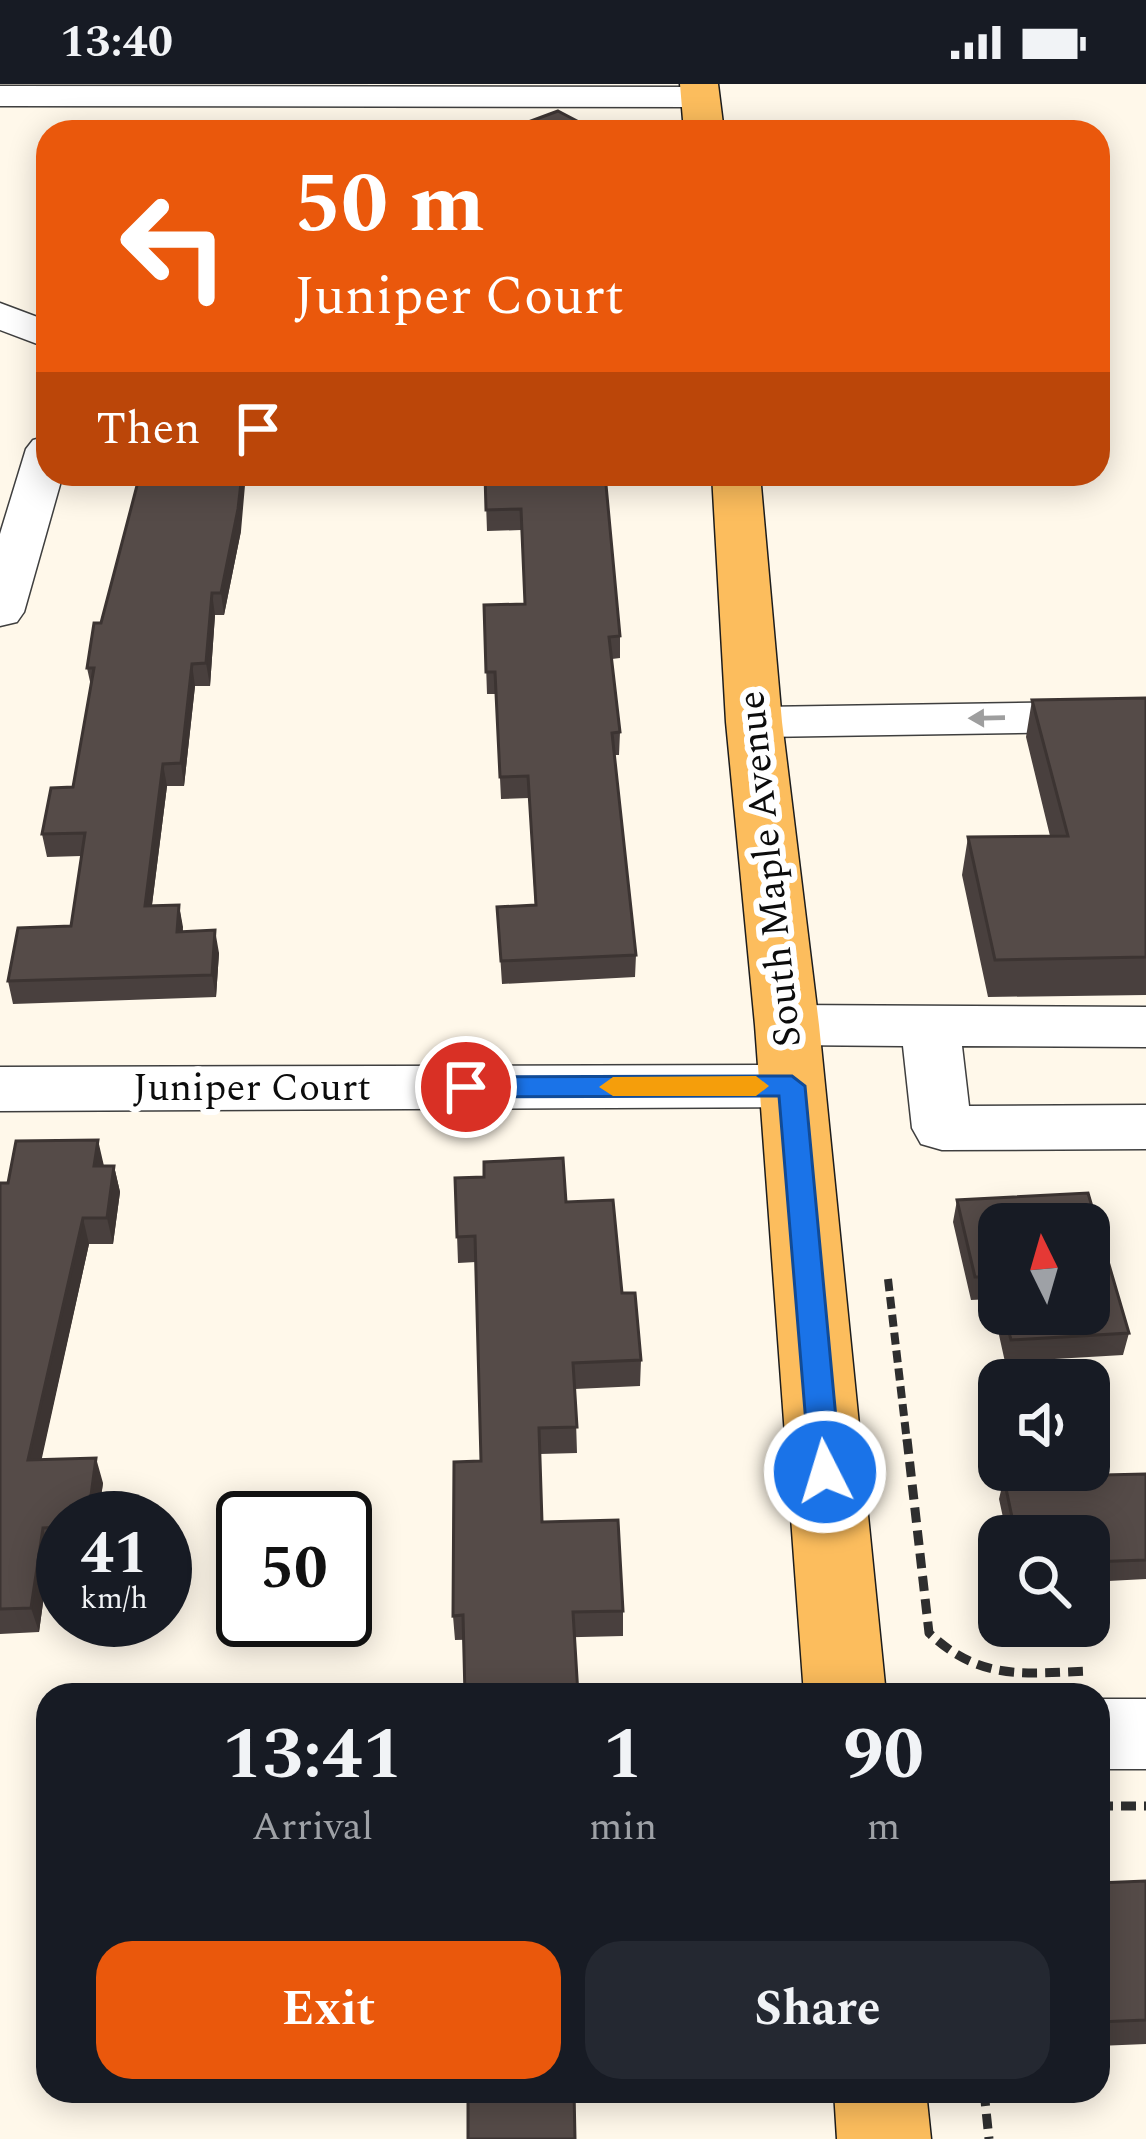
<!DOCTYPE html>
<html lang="en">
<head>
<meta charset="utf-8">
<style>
  :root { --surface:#171b24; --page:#242831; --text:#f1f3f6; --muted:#9ea1a6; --accent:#ea580c }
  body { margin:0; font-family:Spectral,serif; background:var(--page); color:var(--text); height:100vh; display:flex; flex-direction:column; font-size:45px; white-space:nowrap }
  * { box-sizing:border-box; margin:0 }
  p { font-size:39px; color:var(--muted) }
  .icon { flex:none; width:66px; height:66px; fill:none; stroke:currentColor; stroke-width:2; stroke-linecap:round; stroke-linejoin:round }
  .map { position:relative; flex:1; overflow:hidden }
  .sheet { position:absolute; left:36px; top:1599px; width:1074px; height:420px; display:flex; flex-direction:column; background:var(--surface); border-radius:36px; box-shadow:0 6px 30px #0003 }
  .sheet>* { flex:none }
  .guide { position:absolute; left:36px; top:36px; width:1074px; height:366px; border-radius:36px; box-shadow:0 6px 30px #0003; background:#ea580c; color:#fff; overflow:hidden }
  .needle { width:78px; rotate:355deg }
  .fabs { position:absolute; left:978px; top:1119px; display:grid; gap:24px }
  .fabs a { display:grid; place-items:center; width:132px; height:132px; border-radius:24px; background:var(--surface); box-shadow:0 6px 30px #0003; font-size:60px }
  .speed { position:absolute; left:36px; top:1407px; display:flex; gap:24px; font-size:60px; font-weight:700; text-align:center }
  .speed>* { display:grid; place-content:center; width:156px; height:156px; border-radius:50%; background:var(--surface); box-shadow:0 6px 30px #0003; line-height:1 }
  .speed small { font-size:30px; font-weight:400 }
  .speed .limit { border:6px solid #111; border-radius:18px; background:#fff; color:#111 }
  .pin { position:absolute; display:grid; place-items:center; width:102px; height:102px; color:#fff; margin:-51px; border:6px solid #fff; border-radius:50%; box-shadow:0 3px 12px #0007 }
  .me { position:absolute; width:132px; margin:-66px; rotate:355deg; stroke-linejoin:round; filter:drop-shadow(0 0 9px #0008) }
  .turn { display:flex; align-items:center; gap:42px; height:252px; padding:0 60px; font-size:54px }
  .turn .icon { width:156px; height:156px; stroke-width:2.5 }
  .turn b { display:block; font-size:84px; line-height:102px }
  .then { display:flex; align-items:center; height:114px; padding:0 60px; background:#0003; gap:24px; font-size:45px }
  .eta { display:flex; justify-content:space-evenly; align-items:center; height:204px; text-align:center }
  .eta b { font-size:72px; font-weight:700; line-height:84px }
  .primary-button { display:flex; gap:24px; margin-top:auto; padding:24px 60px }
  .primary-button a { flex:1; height:138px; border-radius:36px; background:var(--accent); color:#fff; font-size:48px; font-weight:700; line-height:138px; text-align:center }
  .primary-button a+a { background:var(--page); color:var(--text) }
  .status { display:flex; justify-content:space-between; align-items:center; height:84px; padding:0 60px; background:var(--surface); direction:ltr }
  .status svg { height:33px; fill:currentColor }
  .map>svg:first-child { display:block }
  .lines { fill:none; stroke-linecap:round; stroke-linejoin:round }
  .minor-casing { stroke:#3f3f3f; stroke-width:3 }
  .major-casing { stroke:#1d1d1d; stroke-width:3 }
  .path-far1 { stroke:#2e2e2e; stroke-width:8; stroke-dasharray:12 6; stroke-linecap:butt }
  .path { stroke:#2e2e2e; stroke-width:9; stroke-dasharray:15 8; stroke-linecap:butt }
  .minor { fill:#fff; fill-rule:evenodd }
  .major { fill:#fcbd5d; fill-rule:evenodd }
  .wall { fill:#49403e; fill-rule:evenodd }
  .shaded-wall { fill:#3c3432 }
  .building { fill:#554b48; stroke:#3c3432; stroke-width:3 }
  .oneway { fill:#9e9e9e }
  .route { fill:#1a73e8; stroke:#114b97; stroke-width:3 }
  .slow { fill:#f59e0b }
  .labels { text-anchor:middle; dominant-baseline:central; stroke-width:12; stroke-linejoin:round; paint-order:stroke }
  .street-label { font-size:39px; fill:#0c0c0c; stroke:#fff }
</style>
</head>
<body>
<div class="status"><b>13:40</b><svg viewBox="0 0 49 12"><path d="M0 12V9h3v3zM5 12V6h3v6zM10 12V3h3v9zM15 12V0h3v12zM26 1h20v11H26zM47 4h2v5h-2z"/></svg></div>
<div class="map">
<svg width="1146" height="2055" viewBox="0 0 1146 2055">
  <rect width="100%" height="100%" fill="#fff8ea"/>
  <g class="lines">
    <defs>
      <path id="minor" d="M 0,2 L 700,3 L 712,6 L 717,13 L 712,20 L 700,23 L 0,22 Z
        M 0,219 L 48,237 L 48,264 L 0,246 Z
        M 48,352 L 48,390 L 63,390 L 24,528 L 17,538 L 0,542 L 0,450 L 26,365 L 33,356 Z
        M 1146,617 L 1146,647 L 754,653 L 736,649 L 729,638 L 736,627 L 754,623 Z
        M 787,921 L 1146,923 L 1146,963 L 962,962 L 969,1022 L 1146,1021 L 1146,1065 L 942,1066 L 921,1060 L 912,1044 L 903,962 L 787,961 L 767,955 L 758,941 L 767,927 Z
        M 792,981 L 813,987 L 822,1002 L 813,1017 L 792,1023 L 0,1027 L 0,983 Z
        M 1098,1615 L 1146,1615 L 1146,1685 L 1098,1685 Z"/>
      <path id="major" d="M 680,0 L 718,0 L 724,48 L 684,48 Z
        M 712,390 L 760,390 L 782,638 L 819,941 L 886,1611 L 804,1611 L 755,941 L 726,638 Z
        M 834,2007 L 926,2007 L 931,2055 L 837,2055 Z"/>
    </defs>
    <use href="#minor" class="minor-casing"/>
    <use href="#major" class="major-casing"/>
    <path class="path-far1" d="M 888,1195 L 907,1358"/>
    <path class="path" d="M 907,1355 L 929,1549 C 981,1598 1025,1589 1091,1587
      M 1098,1722 L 1146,1722
      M 984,2007 L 989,2055"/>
    <use href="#minor" class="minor"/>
    <use href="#major" class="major"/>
  </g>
  <path class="wall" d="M 485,390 L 605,390 L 620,552 L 620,574 L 612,575 L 620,648 L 619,671 L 615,671 L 636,871 L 635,893 L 502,900 L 497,823 L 535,821 L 529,714 L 501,715 L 496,610 L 487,610 L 484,521 L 525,520 L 521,446 L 487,447 Z
    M 241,447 L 224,531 L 215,531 L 210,602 L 195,602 L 184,702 L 167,702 L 152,821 L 179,821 L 183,848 L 219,869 L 216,913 L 13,920 L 8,897 L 71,842 L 81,772 L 47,773 L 42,750 L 73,703 L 91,602 L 87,584 L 101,539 Z
    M 1146,614 L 1146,911 L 988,913 L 962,791 L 968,753 L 1050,752 L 1026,653 L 1032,616 Z
    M 104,1082 L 114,1082 L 120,1108 L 113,1160 L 89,1160 L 41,1375 L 103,1399 L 98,1434 L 63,1434 L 63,1468 L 50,1468 L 39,1548 L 0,1550 L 0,1099 Z
    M 455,1094 L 566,1118 L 622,1209 L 641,1276 L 640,1302 L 575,1305 L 577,1369 L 540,1370 L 542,1438 L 623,1527 L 623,1552 L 455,1556 L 453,1532 L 481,1377 L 476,1178 L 458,1179 Z
    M 1088,1109 L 1129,1249 L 1123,1271 L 1005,1278 L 991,1215 L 971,1216 L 953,1138 L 957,1116 ZM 999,1140 L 1089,1140 L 1089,1230 L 999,1230 Z
    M 1003,1386 L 1089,1386 L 1103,1391 L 1146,1390 L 1146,1495 L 1089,1498 L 1089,1452 L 1007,1452 L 999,1415 L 1003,1398 Z
    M 1146,1797 L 1146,1960 L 1098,1962 L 1098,1799 Z"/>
  <path class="shaded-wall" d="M 242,390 L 246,390 L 241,447 L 224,531 L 221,509 Z
    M 212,509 L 215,531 L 210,602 L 206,579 Z
    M 192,580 L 195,602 L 184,702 L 181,679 Z
    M 163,680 L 167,702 L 149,844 L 145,822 Z
    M 179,821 L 183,843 L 181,870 L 177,848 Z
    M 215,846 L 219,869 L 216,913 L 212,891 Z
    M 98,1056 L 104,1082 L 94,1082 Z
    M 114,1082 L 120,1108 L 113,1160 L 107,1134 Z
    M 83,1134 L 89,1160 L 36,1401 L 28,1376 Z
    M 96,1374 L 103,1399 L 98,1434 L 88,1434 Z
    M 43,1444 L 50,1468 L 39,1548 L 31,1524 Z"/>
  <path class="building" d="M 558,27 L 598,48 L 521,48 L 520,41 Z
    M 140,390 L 242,390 L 238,425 L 221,509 L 212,509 L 206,579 L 192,580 L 181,679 L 163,680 L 145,822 L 179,821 L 177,848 L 215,846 L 212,891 L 8,897 L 18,844 L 71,842 L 85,749 L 42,750 L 51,704 L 73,703 L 94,584 L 87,584 L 94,539 L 101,539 Z
    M 485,390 L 605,390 L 620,552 L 609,553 L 620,648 L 612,649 L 636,871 L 501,877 L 497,823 L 536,821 L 528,692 L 500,693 L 495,588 L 486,588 L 484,521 L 525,520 L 521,425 L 486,426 Z
    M 1146,614 L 1146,873 L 995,876 L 968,753 L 1068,752 L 1032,616 Z
    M 98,1056 L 94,1082 L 114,1082 L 107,1134 L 83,1134 L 28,1376 L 96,1374 L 88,1434 L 63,1434 L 63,1443 L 43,1444 L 31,1524 L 0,1525 L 0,1099 L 8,1099 L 16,1057 Z
    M 563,1074 L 566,1118 L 613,1116 L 622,1209 L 635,1209 L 641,1276 L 573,1279 L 577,1343 L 539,1344 L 542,1438 L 618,1436 L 623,1527 L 573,1528 L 578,1611 L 465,1611 L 463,1531 L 453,1532 L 454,1378 L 481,1377 L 475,1152 L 457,1153 L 455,1094 L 484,1093 L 484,1078 Z
    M 1088,1109 L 1129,1249 L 1011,1256 L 1004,1230 L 1089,1230 L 1089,1140 L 999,1140 L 999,1207 L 996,1193 L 975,1193 L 957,1116 Z
    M 1089,1369 L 1099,1369 L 1103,1391 L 1146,1390 L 1146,1476 L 1089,1478 L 1089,1452 L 1016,1452 L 1004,1395 L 1011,1394 L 1010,1386 L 1089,1386 Z
    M 1146,1797 L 1146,1936 L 1098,1938 L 1098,1799 Z
    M 468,2007 L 574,2007 L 575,2055 L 468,2055 Z"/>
  <defs><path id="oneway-solid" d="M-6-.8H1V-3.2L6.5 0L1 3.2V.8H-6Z" transform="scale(3)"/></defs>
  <use class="oneway" href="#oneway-solid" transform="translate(987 634) rotate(179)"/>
  <path class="route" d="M 792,992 L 805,1002 L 841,1388 L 836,1397 L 825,1401 L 814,1397 L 810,1388 L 779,1012 L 466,1013 L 452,1003 L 466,993 Z"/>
  <path class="slow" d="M 756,992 L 769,1002 L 756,1012 L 613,1012 L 599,1003 L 613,993 Z"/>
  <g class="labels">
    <g class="street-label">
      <text transform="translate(770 785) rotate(-96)">South Maple Avenue</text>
      <text x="252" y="1004">Juniper Court</text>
    </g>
  </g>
</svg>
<div class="fabs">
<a><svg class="needle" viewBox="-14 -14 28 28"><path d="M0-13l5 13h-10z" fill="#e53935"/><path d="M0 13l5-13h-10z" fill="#9ea1a6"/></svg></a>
<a><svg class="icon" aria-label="sound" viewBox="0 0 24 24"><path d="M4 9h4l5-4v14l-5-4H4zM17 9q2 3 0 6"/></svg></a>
<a><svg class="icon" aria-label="search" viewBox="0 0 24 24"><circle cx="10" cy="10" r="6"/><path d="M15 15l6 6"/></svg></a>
</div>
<div class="speed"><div>41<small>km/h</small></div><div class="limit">50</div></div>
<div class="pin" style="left:466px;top:1003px;background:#d93025"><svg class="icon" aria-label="arrive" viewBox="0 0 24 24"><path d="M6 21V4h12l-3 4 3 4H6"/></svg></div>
<svg class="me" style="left:825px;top:1388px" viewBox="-20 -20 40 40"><circle r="17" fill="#1a73e8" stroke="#fff" stroke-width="3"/><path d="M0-11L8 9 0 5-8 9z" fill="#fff"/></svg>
<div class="guide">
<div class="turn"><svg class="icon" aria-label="left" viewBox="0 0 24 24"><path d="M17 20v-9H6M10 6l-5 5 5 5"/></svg><div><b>50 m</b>Juniper Court</div></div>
<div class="then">Then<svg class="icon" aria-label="arrive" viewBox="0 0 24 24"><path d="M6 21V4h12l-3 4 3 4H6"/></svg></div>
</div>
<section class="sheet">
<div class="eta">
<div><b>13:41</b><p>Arrival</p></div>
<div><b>1</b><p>min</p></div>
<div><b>90</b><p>m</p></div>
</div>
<div class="primary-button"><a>Exit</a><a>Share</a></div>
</section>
</div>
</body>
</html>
